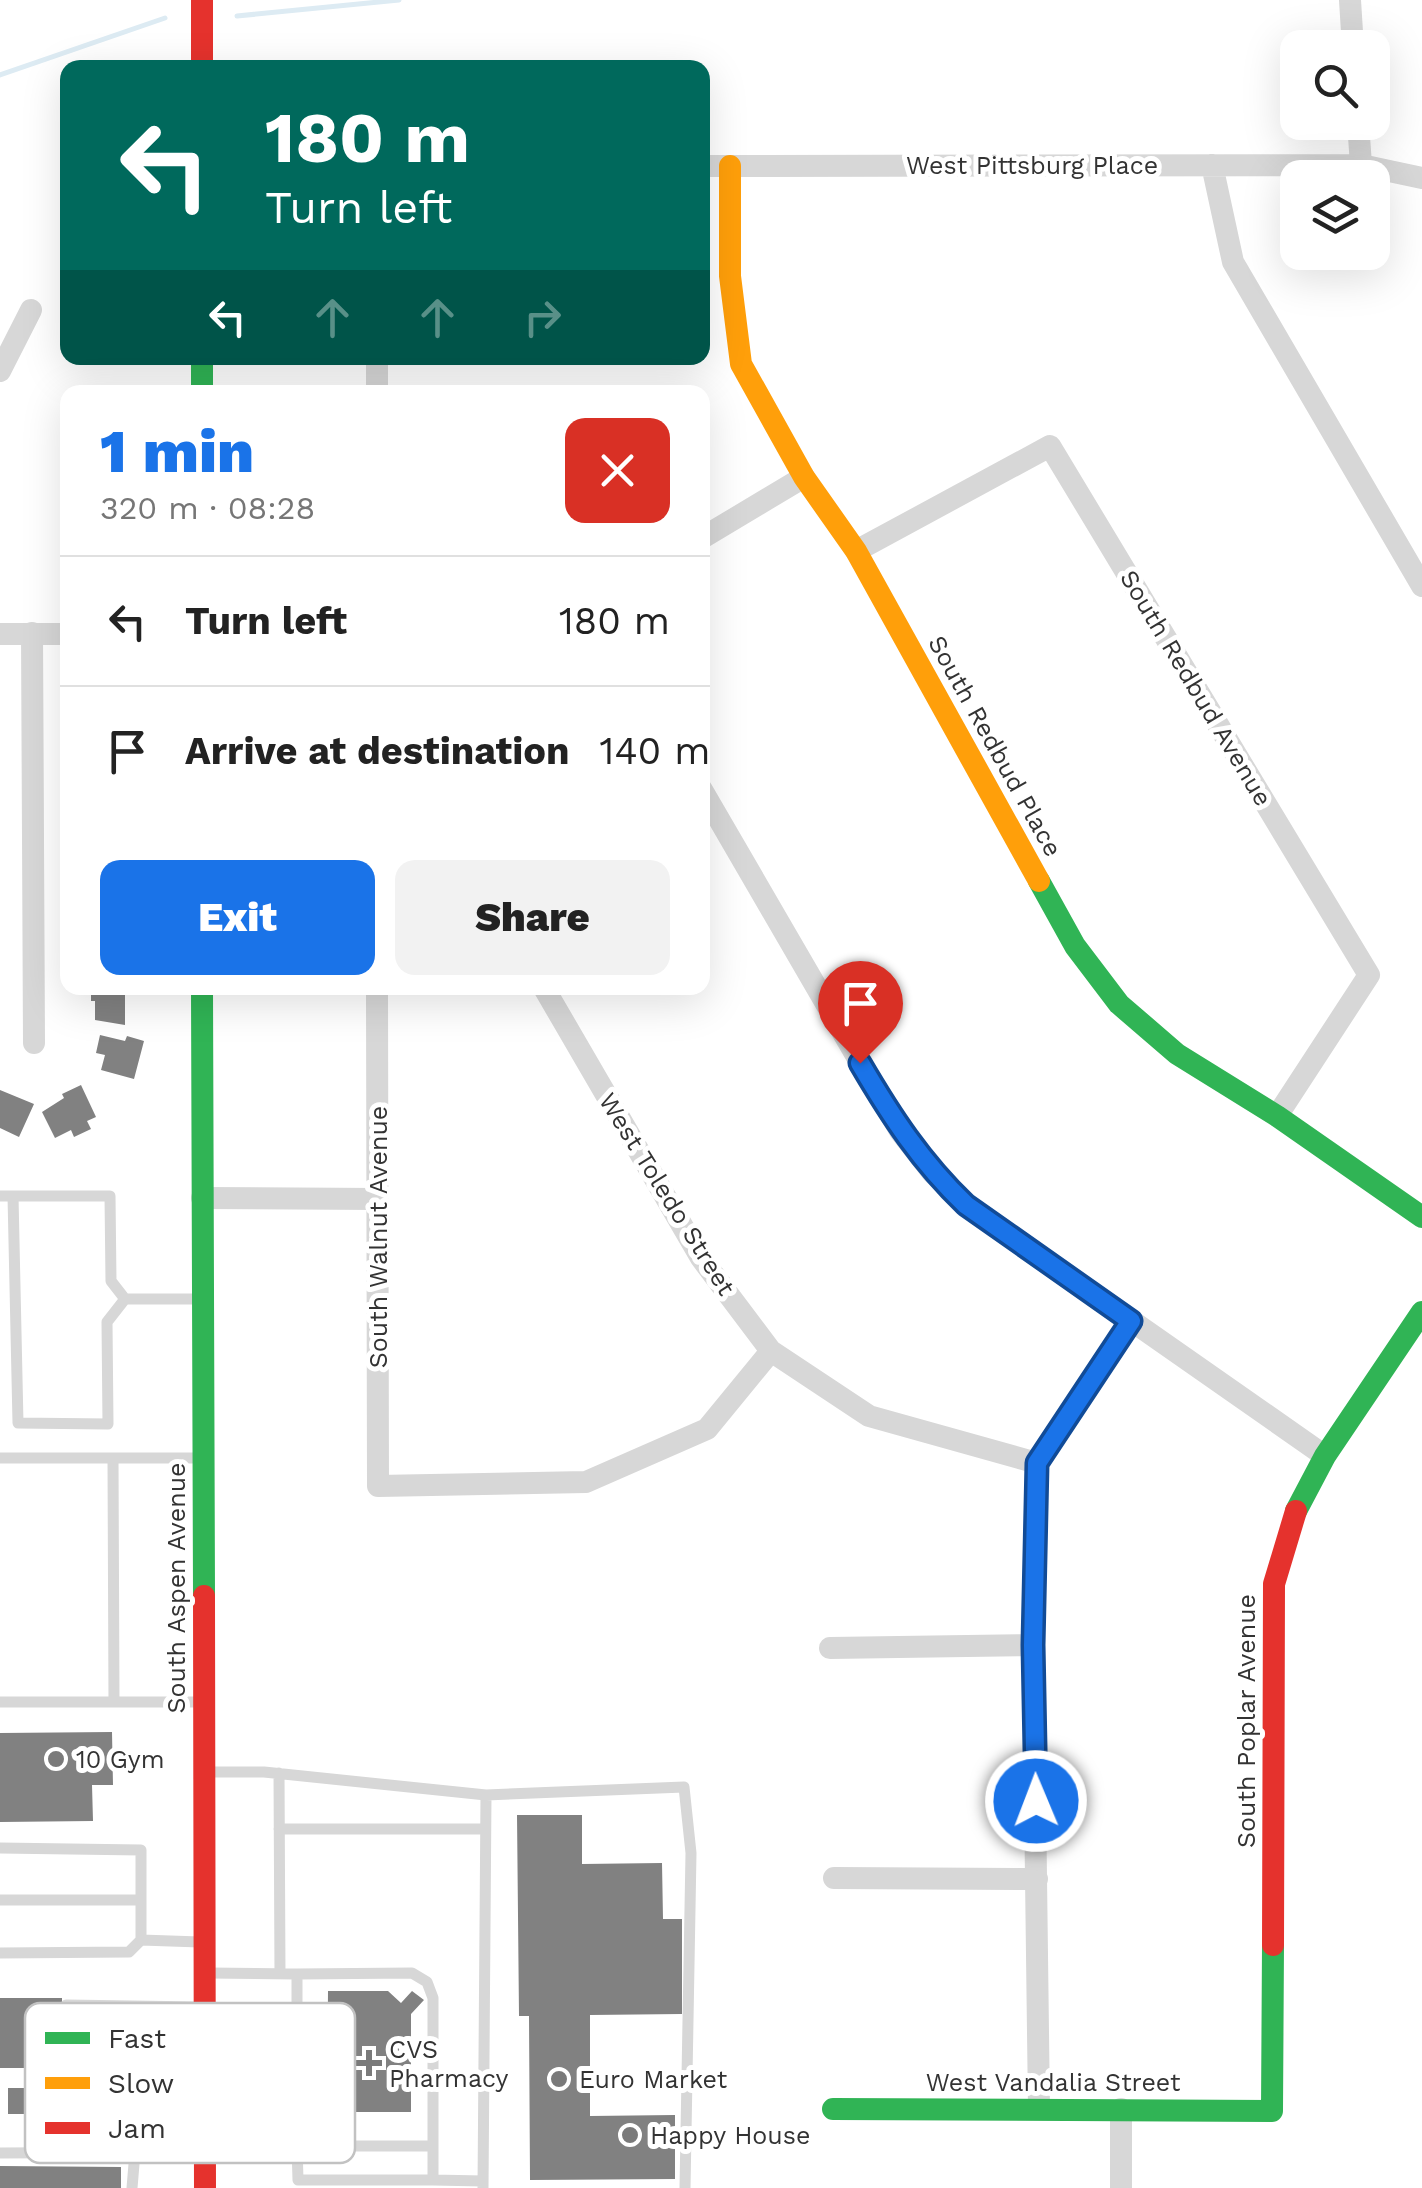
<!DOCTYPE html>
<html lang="en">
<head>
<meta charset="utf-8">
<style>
  :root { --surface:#fff; --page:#f2f2f2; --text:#222; --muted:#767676; --line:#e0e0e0; --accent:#1a73e8 }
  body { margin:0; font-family:"Work Sans",sans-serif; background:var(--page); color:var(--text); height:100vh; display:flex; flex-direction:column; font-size:38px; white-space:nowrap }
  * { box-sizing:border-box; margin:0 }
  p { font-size:32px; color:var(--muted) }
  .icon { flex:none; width:55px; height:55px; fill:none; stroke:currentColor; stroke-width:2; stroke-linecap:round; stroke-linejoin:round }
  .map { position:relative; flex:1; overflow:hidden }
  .details { position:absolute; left:60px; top:385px; width:650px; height:610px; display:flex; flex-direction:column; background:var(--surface); border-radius:20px; box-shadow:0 10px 40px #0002 }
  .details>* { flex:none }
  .top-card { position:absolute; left:60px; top:60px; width:650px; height:305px; border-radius:20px; box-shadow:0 10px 40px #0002; background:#00695c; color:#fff; overflow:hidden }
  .fabs { position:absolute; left:1280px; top:30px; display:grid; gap:20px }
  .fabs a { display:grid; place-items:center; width:110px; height:110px; border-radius:20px; background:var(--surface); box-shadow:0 10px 40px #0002; font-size:50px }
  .pin { position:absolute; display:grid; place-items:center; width:85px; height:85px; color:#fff; margin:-102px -42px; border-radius:50% 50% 50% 0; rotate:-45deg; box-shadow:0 0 10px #0007 }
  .pin .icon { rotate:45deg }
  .me { position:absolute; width:110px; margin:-55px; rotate:359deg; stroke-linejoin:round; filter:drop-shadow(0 0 8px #0008) }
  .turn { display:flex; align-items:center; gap:35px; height:210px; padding:0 40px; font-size:45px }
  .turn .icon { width:130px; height:130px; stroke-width:2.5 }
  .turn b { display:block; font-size:70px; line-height:85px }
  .lanes { display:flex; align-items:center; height:95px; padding:0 40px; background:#0003; justify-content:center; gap:50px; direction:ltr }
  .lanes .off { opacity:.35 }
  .round { display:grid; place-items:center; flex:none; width:105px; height:105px; border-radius:20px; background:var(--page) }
  .headline { display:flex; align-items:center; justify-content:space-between; height:170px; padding:0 40px }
  h1 { font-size:60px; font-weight:800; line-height:75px; color:var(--accent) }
  .button { display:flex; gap:20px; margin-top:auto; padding:20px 40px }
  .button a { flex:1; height:115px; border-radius:20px; background:var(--accent); color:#fff; font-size:40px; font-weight:800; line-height:115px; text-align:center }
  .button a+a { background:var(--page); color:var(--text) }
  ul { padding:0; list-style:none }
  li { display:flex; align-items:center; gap:30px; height:130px; padding:0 40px; border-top:2px solid var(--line) }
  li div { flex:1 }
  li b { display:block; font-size:38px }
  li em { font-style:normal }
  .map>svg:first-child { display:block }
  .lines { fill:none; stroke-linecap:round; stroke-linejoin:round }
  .stream { stroke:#ddebf3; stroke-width:5 }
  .building { fill:#818181 }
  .lane { stroke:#d7d7d7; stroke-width:11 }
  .street { stroke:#d7d7d7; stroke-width:22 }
  .fast { stroke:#30b455; stroke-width:22 }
  .slow { stroke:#ff9f0a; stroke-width:22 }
  .jam { stroke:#e5322d; stroke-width:22 }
  .route-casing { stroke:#114b97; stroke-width:25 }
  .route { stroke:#1a73e8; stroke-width:18 }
  .poi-dot { fill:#7a7a7a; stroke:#fff; stroke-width:4 }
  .labels { text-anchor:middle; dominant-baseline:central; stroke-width:10; stroke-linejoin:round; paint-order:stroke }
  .street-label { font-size:25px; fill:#333; stroke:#fff }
  .poi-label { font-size:25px; fill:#333; stroke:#fff; text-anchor:start }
  .key { fill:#fff; stroke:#c2c2c2; stroke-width:2.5 }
  .key-label { font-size:28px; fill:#333 }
</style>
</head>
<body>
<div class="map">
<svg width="1422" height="2188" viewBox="0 0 1422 2188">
  <rect width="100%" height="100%" fill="#fff"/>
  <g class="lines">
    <path class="stream" d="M 237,16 L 399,0
      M 0,75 L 165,18"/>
  </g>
  <path class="building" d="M 82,988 L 125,988 L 125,1025 L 95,1020 L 95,1001 L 91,1001 L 91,992 L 82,992 Z
    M 100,1035 L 125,1041 L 127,1036 L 144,1041 L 134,1079 L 101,1070 L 105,1055 L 96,1053 Z
    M 81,1085 L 96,1117 L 87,1121 L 91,1129 L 74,1137 L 71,1130 L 55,1138 L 42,1112 L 64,1098 L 62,1094 Z
    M 0,1090 L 34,1104 L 19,1137 L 0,1128 Z
    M 112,1732 L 113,1785 L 92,1785 L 93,1821 L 0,1822 L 0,1733 Z
    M 517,1815 L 582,1815 L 582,1864 L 662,1863 L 663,1919 L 682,1919 L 682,2014 L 590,2015 L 590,2116 L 675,2115 L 675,2179 L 530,2180 L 529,2016 L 519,2016 Z
    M 328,1991 L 388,1991 L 401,2003 L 412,1991 L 424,2000 L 411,2014 L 411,2112 L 327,2112 Z
    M 0,1998 L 62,1998 L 62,2022 L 77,2022 L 77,2042 L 62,2042 L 62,2068 L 0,2068 Z
    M 8,2088 L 92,2088 L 92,2114 L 8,2114 Z
    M 0,2166 L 121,2167 L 121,2188 L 0,2188 Z"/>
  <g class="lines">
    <path class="lane" d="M 0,1196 L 110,1196 L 111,1281 L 125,1299 L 197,1299
      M 13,1196 L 18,1423 L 108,1424 L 107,1322 L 125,1299
      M 0,1458 L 201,1458
      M 113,1458 L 114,1702
      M 0,1702 L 200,1702
      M 208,1772 L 264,1772 L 486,1795
      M 279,1773 L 280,1974
      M 279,1829 L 485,1829
      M 0,1848 L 141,1850 L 141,1940 L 129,1952 L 0,1953
      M 0,1900 L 141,1900
      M 141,1940 L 200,1942
      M 209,1973 L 297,1974 L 297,2146 L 433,2146
      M 297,1974 L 412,1973 L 427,1982 L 433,1998 L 433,2180 L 298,2180 L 297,2146
      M 66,2022 L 66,2005 L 200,2007
      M 66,2042 L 66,2060 L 199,2059
      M 0,2153 L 201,2152
      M 433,2180 L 483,2181
      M 132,2188 L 135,2152
      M 483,2188 L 486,1795 L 684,1787 L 691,1853 L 685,2188"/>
    <path class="street" d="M 1350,0 L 1353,48
      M 1358,122 L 1361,165
      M 1212,165 L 1233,262 L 1422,586
      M 702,166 L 1361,165 L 1422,178
      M 377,358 L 377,392
      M 0,371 L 31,310
      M 702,538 L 804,477
      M 856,551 L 1050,446 L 1369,975 L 1277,1116
      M 32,633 L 34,1043
      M 0,634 L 68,634
      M 702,790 L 900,1131 L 932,1172 L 966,1205 L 1325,1456
      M 377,988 L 378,1486 L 586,1482 L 707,1429 L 771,1351
      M 544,988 L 701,1258 L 771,1351 L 869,1416 L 1037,1463
      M 202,1198 L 378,1199
      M 830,1648 L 1033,1645
      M 834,1878 L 1037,1879
      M 1039,2109 L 1033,1645 L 1037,1463 L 1131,1321
      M 1121,2109 L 1121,2188"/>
    <path class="fast" d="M 202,358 L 202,392
      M 1039,881 L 1075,946 L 1119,1004 L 1177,1054 L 1277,1116 L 1422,1217
      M 202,988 L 204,1596
      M 1296,1511 L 1325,1456 L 1422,1312
      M 833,2109 L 1272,2111 L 1273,1945"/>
    <path class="slow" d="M 730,166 L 730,276 L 741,364 L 804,477 L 856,551 L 1039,881"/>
    <path class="jam" d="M 202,0 L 202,68
      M 204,1596 L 205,2188
      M 1273,1945 L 1274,1584 L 1296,1511"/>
  </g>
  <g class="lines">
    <defs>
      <path id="route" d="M 860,1063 C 891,1116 921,1162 966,1205 L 1131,1321 L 1037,1463 L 1033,1645 L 1036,1801"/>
    </defs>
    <use href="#route" class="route-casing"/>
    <use href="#route" class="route"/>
  </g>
  <g class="poi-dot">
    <circle cx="56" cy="1759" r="10"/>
    <path d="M364 2048h10v10h10v10h-10v10h-10v-10h-10v-10h10z"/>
    <circle cx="559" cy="2079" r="10"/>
    <circle cx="630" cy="2135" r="10"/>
  </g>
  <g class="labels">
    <g class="street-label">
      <text x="1032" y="165">West Pittsburg Place</text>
      <text transform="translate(1196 688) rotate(59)">South Redbud Avenue</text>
      <text transform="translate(995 746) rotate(61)">South Redbud Place</text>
      <text transform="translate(667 1194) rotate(58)">West Toledo Street</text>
      <text transform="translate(378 1237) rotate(-90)">South Walnut Avenue</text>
      <text transform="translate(176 1588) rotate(-90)">South Aspen Avenue</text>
      <text transform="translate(1246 1721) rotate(-90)">South Poplar Avenue</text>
      <text x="1053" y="2082">West Vandalia Street</text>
    </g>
    <g class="poi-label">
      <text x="76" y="1759">10 Gym</text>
      <text x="389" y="2049">CVS<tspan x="389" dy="29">Pharmacy</tspan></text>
      <text x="579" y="2079">Euro Market</text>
      <text x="650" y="2135">Happy House</text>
    </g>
  </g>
  <rect x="25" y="2003" width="330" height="160" rx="15" class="key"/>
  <rect x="45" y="2032" width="45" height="12" fill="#30b455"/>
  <rect x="45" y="2077" width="45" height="12" fill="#ff9f0a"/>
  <rect x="45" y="2122" width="45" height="12" fill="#e5322d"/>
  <g class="key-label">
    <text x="108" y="2048">Fast</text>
    <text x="108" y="2093">Slow</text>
    <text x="108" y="2138">Jam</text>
  </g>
</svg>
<div class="fabs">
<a><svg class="icon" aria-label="search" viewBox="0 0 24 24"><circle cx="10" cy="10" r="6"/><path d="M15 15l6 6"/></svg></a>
<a><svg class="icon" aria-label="layers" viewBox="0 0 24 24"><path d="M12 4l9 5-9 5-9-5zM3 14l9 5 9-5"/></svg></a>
</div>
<div class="pin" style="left:860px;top:1063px;background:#d93025"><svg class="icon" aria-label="arrive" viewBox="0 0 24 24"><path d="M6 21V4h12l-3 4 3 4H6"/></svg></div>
<svg class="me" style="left:1036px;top:1801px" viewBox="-20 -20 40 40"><circle r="17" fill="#1a73e8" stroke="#fff" stroke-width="3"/><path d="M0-11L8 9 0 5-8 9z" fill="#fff"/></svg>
<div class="top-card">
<div class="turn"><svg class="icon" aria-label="left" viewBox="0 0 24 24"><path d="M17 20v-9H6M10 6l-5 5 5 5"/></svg><div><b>180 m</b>Turn left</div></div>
<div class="lanes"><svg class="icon" aria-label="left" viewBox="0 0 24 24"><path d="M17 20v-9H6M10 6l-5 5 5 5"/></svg><svg class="icon off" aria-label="ahead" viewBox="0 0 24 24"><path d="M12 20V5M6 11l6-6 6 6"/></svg><svg class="icon off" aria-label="ahead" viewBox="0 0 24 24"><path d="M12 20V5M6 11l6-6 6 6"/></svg><svg class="icon off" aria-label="right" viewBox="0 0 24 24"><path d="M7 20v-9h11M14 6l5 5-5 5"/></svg></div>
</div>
<section class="details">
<div class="headline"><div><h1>1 min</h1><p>320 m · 08:28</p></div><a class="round" style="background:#d93025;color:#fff"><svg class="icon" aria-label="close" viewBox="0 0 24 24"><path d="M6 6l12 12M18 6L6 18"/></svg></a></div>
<ul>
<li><svg class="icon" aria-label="left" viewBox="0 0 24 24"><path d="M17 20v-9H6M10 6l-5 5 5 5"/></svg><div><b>Turn left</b></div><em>180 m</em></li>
<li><svg class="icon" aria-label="arrive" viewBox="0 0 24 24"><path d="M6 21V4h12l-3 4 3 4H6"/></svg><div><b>Arrive at destination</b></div><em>140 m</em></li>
</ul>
<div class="button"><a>Exit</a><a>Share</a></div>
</section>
</div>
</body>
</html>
